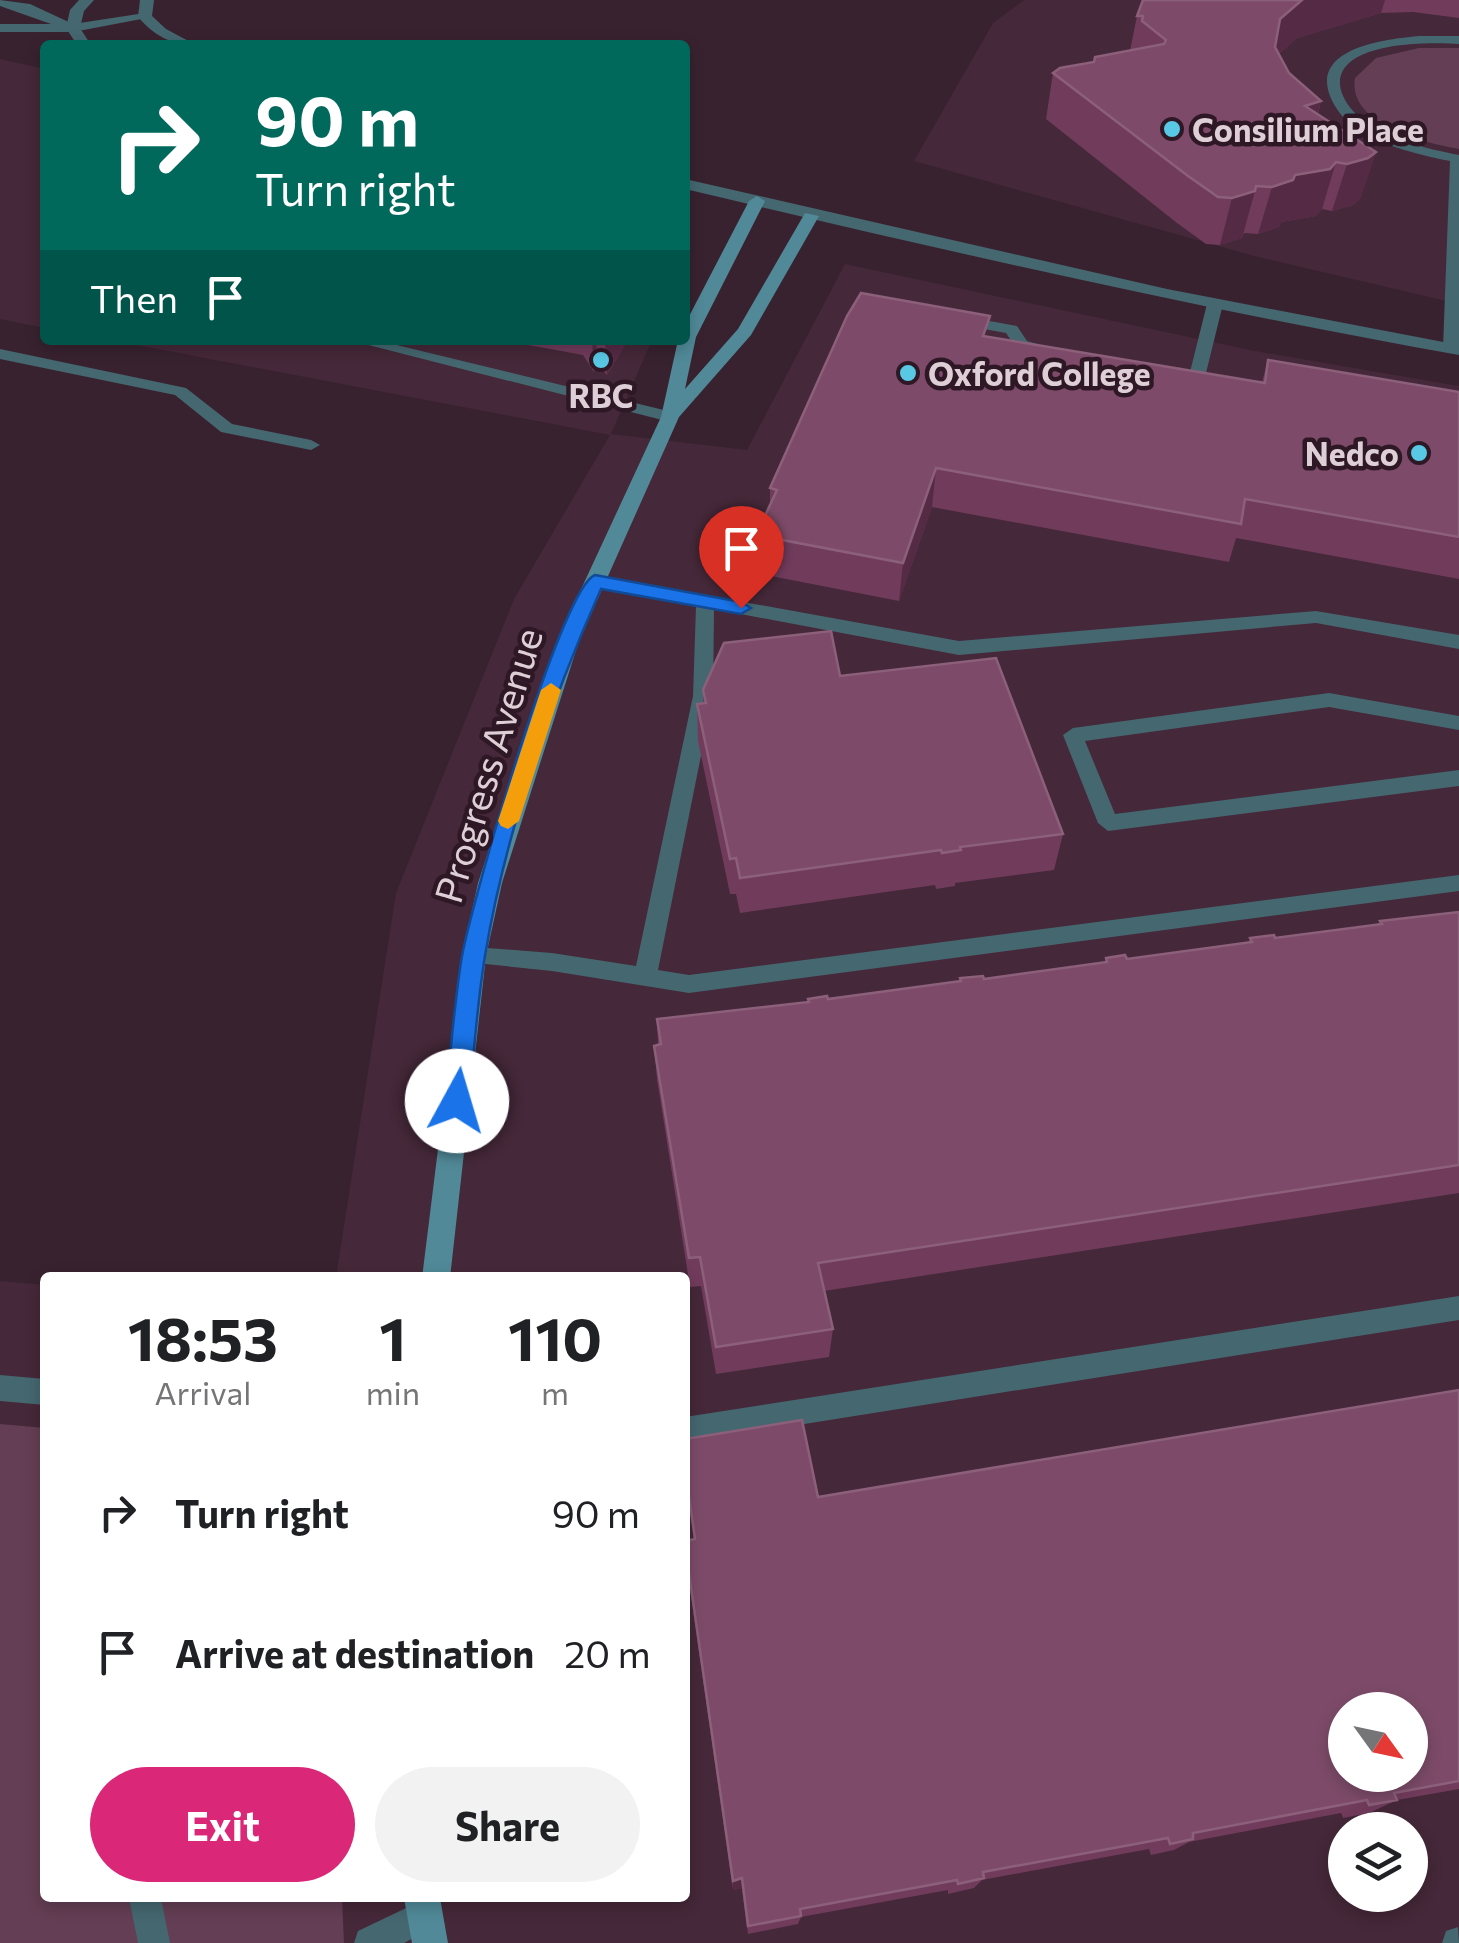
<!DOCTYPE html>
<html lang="en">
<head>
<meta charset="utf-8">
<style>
  :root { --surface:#fff; --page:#f2f2f2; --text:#202124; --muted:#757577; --accent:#db2777 }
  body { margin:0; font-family:Commissioner,sans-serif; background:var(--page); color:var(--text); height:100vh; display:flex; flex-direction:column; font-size:38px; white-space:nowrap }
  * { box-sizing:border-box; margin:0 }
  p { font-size:32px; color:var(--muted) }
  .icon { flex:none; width:55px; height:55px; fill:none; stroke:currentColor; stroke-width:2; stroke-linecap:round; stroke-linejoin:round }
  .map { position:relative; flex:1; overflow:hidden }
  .drawer { position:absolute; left:40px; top:1272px; width:650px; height:630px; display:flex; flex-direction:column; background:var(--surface); border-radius:10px; box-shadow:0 5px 15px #0003 }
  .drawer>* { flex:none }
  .banner { position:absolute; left:40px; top:40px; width:650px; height:305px; border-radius:10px; box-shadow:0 5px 15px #0003; background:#00695c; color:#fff; overflow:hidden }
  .needle { width:65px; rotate:123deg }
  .fabs { position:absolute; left:1328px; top:1692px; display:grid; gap:20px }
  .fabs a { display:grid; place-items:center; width:100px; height:100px; border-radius:50%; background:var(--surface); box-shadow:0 5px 15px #0003; font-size:50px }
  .pin { position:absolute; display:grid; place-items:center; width:85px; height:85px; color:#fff; margin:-102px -42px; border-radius:50% 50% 50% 0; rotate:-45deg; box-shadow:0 0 10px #0007 }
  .pin .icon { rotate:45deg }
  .me { position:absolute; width:110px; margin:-55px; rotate:6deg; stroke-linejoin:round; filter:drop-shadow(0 0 8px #0008) }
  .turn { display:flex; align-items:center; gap:35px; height:210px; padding:0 50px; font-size:45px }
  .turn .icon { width:130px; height:130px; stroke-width:2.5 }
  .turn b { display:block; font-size:70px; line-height:85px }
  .then { display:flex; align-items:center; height:95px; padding:0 50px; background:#0003; gap:20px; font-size:38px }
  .eta { display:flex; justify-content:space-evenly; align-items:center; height:170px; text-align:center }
  .eta b { font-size:60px; font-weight:700; line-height:70px }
  .cta { display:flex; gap:20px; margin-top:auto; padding:20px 50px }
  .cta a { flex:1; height:115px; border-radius:60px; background:var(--accent); color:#fff; font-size:40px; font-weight:700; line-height:115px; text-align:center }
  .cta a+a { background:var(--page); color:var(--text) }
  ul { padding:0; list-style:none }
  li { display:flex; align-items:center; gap:30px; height:140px; padding:0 50px }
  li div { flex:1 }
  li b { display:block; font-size:38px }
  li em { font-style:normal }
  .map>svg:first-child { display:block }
  .built { fill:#452839; fill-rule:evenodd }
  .green { fill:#643e54 }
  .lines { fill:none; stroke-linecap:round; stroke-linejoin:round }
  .service { fill:#456770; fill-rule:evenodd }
  .minor { fill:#456770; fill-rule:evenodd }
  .tertiary { fill:#456770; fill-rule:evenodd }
  .secondary { fill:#518998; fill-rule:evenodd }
  .wall { fill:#713b5c }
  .shaded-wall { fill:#552a45 }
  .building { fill:#7d4b69; stroke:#8c5f7a; stroke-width:2.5; fill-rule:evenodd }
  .route { fill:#1a73e8; stroke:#114b97; stroke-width:2.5 }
  .slow { fill:#f59e0b }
  .poi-dot { fill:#59c8e4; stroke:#2e1825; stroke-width:4 }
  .labels { text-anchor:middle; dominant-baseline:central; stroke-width:9; stroke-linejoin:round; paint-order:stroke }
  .far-poi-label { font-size:32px; font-weight:bold; fill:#deced6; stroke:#2e1825; text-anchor:start }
  .street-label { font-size:38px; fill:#deced6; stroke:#2e1825 }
</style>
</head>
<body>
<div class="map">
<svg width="1459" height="1943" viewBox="0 0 1459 1943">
  <rect width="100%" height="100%" fill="#38222f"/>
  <path class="built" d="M 1024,0 L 1459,0 L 1459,304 L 1254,256 L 914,161 L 993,23 Z
    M 0,59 L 45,69 L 45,328 L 0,319 Z
    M 845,264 L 1255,351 L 1459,386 L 1459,1943 L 0,1943 L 0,1281 L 45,1285 L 45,1898 L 685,1898 L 685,1278 L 336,1277 L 396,893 L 514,599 L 610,435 L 110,340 L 652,340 L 611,434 L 747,450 ZM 1345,1710 L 1410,1710 L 1410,1775 L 1345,1775 ZM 1345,1830 L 1410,1830 L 1410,1895 L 1345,1895 Z"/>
  <path class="green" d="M 1419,48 L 1459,48 L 1459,149 C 1425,143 1347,125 1355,78 L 1376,58 Z
    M 0,1424 L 45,1428 L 45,1898 L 342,1898 L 344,1943 L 0,1943 Z"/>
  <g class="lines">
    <path class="service" d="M 1419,36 L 1459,36 L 1459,44 C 1431,42 1343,41 1340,81 C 1339,93 1348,107 1357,115 C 1384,139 1424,148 1459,155 L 1459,348 L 1451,353 L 1443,348 L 1450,161 C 1419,155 1387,147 1360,131 C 1346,122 1336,111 1330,96 C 1311,47 1388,39 1419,36 Z
      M 1215,299 L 1223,304 L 1206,373 L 1225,377 L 1225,383 L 1197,381 L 1189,376 L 1207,304 Z
      M 962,316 L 1017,326 L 1027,341 L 1053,349 L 1045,354 L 1016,348 L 1006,333 L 956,324 L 956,318 Z
      M 349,340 L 376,340 L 676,413 L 678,417 L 670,422 Z
      M 0,349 L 186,388 L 232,424 L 311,440 L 320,445 L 311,450 L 221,432 L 175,395 L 0,359 Z
      M 595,575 L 959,641 L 1316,611 L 1459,635 L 1459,649 L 1316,623 L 959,655 L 714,609 L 713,696 L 658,970 L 689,975 L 1459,875 L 1459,891 L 689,993 L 552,971 L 466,962 L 463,956 L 466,950 L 474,947 L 552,953 L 636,966 L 693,696 L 696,606 L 588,585 L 588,577 Z
      M 1329,693 L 1459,716 L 1459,730 L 1329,707 L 1085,741 L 1115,814 L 1459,770 L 1459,786 L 1108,831 L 1098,823 L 1063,735 L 1073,728 Z
      M 1459,1296 L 1459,1320 L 685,1443 L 685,1417 Z
      M 0,1375 L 45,1379 L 45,1405 L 0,1401 Z
      M 129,1898 L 161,1898 L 170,1943 L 138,1943 Z
      M 425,1899 L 436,1904 L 441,1915 L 436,1926 L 404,1943 L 354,1943 L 358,1931 Z
      M 1458,1927 L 1459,1943 L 1442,1943 L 1446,1931 Z"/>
    <path class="minor" d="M 0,0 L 30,4 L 73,24 L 145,13 L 152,17 L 73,32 L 0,32 L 0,24 L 51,24 L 0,6 Z"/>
    <path class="tertiary" d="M 79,0 L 94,0 L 84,11 L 80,28 L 91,45 L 77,45 L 66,28 L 70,10 Z
      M 140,0 L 154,0 L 152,16 L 166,29 L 196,45 C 171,45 155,36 138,17 Z
      M 685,179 L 1167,289 L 1459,345 L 1459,355 C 1199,309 942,250 685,189 Z"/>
    <path class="secondary" d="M 757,196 L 765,201 L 696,337 L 685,389 L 738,329 L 805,213 L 819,216 L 751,335 L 679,417 L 579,641 L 502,883 L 486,956 L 450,1278 L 422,1278 L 462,956 L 478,883 L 557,641 L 661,417 L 678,340 L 685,340 L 685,324 L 749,201 Z
      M 404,1898 L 440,1898 L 448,1943 L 412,1943 Z"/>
  </g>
  <path class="wall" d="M 1140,0 L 1459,0 L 1459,18 L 1413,12 L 1381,13 L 1297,38 L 1279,54 L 1289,73 L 1321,101 L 1318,114 L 1376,152 L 1360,199 L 1353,205 L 1332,211 L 1322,209 L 1316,216 L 1281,222 L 1279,227 L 1258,234 L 1244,233 L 1242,238 L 1220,245 L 1206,244 L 1177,223 L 1046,119 L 1053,73 L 1130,51 L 1137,16 L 1143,1 Z
    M 987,337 L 1262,382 L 1268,360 L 1459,392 L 1459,579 L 1236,538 L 1229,562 L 932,507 L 899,601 L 756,573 L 756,535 L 770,506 L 770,488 Z
    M 501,340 L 628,340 L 607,375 L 598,365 L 594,372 L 583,355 Z
    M 840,676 L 1063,834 L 1054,870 L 955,883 L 955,886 L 936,889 L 935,885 L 740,913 L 736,894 L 730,894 L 698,741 L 697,704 L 703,703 L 703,690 Z
    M 1459,912 L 1459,1193 L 824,1291 L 833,1329 L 829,1357 L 716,1374 L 701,1286 L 690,1287 L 657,1079 L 654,1046 L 658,1045 L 657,1019 L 808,1003 L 808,999 L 828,999 L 960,982 L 960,978 L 984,979 L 1104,963 L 1106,958 L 1127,959 L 1248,943 L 1250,938 L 1275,938 L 1378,924 L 1380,921 Z
    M 1459,1390 L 1459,1789 L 1397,1800 L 1369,1813 L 1343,1818 L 1341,1813 L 1189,1842 L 1174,1850 L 1151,1855 L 1149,1849 L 982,1880 L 974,1888 L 948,1894 L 948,1890 L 801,1917 L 798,1924 L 748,1934 L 742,1888 L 733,1890 L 686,1562 L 685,1541 L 694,1539 L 685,1480 L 685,1439 L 818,1497 Z"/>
  <path class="shaded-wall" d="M 1302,0 L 1385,0 L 1381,13 L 1297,38 L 1268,64 L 1280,19 Z
    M 1321,101 L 1308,148 L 1305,106 Z
    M 1376,152 L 1360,199 L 1353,205 L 1332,211 L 1347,164 Z
    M 1336,162 L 1322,209 L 1316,216 L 1281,222 L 1279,227 L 1258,234 L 1272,187 L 1295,175 Z
    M 1255,191 L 1242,238 L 1220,245 L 1232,198 Z
    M 592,340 L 596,340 L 598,365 L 594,372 Z
    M 605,340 L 628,340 L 607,375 Z
    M 936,468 L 932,507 L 899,601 L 903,563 Z
    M 742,1878 L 742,1888 L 733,1890 L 733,1881 Z"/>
  <path class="building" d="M 1143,0 L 1302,0 L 1280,19 L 1275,47 L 1289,73 L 1321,101 L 1305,106 L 1376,152 L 1368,158 L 1347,164 L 1336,162 L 1330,169 L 1295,175 L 1293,180 L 1272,187 L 1256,186 L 1255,191 L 1232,198 L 1218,197 L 1188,176 L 1053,73 L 1060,68 L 1094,62 L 1095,57 L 1164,44 L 1166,40 L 1142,21 L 1143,16 L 1137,16 Z
    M 861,293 L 990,316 L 983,336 L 1265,383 L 1268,360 L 1459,392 L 1459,537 L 1245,499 L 1241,524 L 936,468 L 903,563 L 756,535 L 777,490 L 770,488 L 847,316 Z
    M 831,631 L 840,676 L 996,658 L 1063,834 L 960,847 L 961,850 L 942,853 L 941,850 L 740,878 L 736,858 L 730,859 L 697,704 L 706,703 L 703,690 L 724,643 Z
    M 1459,912 L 1459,1165 L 818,1263 L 833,1329 L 716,1347 L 700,1257 L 689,1258 L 654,1046 L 661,1044 L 657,1019 L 809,1002 L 808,999 L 827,996 L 828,999 L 961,981 L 960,978 L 983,976 L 984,979 L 1107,962 L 1106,958 L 1125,955 L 1127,959 L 1252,942 L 1250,938 L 1274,935 L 1275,938 L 1382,924 L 1380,921 Z
    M 1459,1390 L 1459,1781 L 1394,1793 L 1397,1800 L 1369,1805 L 1367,1800 L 1193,1833 L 1193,1839 L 1170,1844 L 1168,1838 L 983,1872 L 984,1878 L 958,1884 L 957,1880 L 800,1909 L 801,1916 L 748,1926 L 742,1878 L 733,1881 L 685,1545 L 685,1541 L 695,1539 L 685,1468 L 685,1439 L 802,1420 L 818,1497 ZM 1345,1710 L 1410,1710 L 1410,1775 L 1345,1775 Z"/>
  <path class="route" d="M 595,575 L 741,602 L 751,608 L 741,614 L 601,589 C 551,701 505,834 485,956 C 477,1004 474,1053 469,1101 L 466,1109 L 457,1112 L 448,1109 L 445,1101 C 451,1053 454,1004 462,956 C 471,906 561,587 595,575 Z"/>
  <path class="slow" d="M 551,683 L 561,690 L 519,821 L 508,829 L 501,826 L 498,821 L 541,690 Z"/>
  <g class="poi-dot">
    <circle cx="1172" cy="129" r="10"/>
    <circle cx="601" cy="360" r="10"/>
    <circle cx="908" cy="373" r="10"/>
    <circle cx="1419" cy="453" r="10"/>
  </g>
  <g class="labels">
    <g class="far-poi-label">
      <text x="1192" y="129">Consilium Place</text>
      <text x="928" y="373">Oxford College</text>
      <text x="601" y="395" text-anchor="middle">RBC</text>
      <text x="1399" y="453" text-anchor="end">Nedco</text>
    </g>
    <g class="street-label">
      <text transform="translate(487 765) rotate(-73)">Progress Avenue</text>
    </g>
  </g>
</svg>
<div class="fabs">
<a><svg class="needle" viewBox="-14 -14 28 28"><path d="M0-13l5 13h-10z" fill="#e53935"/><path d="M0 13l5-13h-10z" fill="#757577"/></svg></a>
<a><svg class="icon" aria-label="layers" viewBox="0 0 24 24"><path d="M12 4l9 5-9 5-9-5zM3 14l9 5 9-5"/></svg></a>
</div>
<div class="pin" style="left:741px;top:608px;background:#d93025"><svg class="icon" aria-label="arrive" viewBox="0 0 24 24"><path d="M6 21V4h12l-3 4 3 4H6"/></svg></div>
<svg class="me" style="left:457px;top:1101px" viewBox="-20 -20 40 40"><circle r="19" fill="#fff"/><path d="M0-13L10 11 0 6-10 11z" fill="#1a73e8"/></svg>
<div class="banner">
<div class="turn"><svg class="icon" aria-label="right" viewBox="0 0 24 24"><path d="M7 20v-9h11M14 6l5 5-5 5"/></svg><div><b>90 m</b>Turn right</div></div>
<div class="then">Then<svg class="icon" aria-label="arrive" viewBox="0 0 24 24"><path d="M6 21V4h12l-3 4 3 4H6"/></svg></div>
</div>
<section class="drawer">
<div class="eta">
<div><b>18:53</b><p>Arrival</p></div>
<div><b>1</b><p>min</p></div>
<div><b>110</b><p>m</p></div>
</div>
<ul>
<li><svg class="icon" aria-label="right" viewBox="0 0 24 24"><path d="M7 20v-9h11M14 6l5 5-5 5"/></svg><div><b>Turn right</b></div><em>90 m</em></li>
<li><svg class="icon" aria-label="arrive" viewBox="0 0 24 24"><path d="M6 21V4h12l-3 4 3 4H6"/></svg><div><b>Arrive at destination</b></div><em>20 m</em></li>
</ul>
<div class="cta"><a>Exit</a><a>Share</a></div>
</section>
</div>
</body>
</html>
